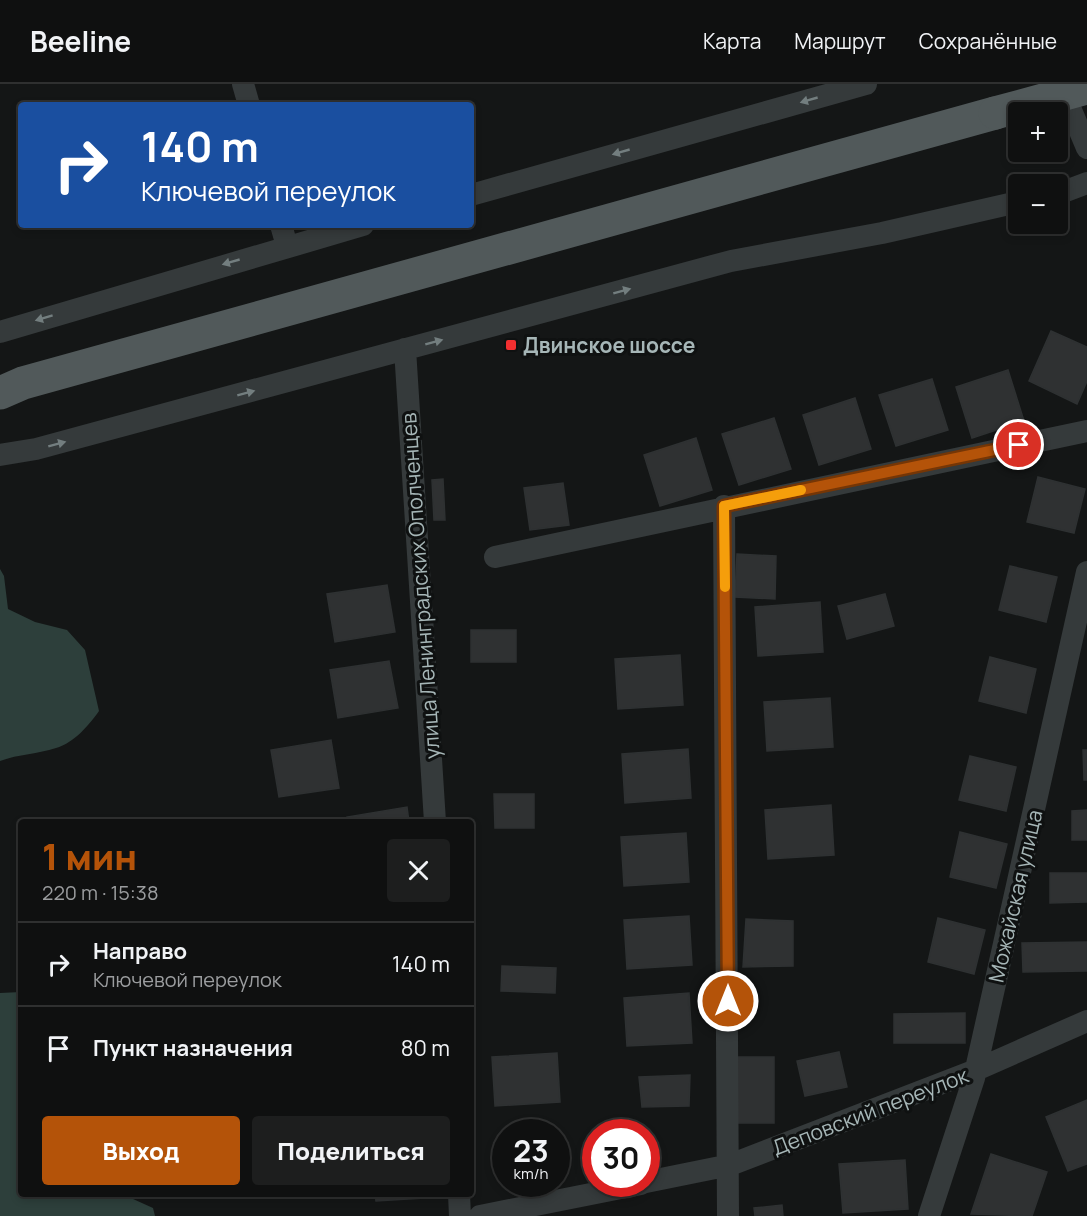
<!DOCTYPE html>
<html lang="ru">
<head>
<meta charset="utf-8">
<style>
  :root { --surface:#0f1010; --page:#1d1e1e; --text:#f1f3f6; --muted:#9b9d9f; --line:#2f3030; --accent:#b45309 }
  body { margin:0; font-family:Manrope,sans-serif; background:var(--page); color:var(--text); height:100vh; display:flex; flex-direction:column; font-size:22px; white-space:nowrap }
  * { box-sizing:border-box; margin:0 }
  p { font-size:20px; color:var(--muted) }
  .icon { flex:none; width:33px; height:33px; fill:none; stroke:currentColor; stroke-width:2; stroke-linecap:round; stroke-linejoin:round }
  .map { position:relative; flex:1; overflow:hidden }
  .details { position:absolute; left:18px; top:735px; width:456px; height:378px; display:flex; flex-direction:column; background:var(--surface); border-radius:6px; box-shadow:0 3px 9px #0003,0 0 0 2px var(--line) }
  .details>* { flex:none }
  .hud { position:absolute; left:18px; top:18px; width:456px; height:126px; border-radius:6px; box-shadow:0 3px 9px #0003,0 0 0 2px var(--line); background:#1a4fa0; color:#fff; overflow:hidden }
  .controls { position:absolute; left:1008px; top:18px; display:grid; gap:12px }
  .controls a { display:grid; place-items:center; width:60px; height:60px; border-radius:6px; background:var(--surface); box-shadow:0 3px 9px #0003,0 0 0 2px var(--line); font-size:30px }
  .speed { position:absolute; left:492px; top:1035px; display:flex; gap:12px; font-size:30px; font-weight:700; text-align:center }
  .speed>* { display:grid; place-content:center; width:78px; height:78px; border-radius:50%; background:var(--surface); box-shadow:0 3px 9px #0003,0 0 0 2px var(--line); line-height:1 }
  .speed small { font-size:15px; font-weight:400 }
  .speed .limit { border:9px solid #d22; background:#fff; color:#111 }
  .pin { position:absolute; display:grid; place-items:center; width:51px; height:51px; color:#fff; margin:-26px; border:3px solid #fff; border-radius:50%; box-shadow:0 2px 6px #0007 }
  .me { position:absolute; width:66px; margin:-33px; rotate:0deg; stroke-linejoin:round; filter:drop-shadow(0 0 4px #0008) }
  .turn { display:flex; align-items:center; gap:21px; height:126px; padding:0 24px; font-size:27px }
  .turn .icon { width:78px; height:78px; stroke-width:2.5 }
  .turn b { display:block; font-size:42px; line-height:51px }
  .round { display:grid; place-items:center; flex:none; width:63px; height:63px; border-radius:6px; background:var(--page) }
  .headline { display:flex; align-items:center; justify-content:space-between; height:102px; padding:0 24px }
  h1 { font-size:36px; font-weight:800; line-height:45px; color:var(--accent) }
  .cta { display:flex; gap:12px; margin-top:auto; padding:12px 24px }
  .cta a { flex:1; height:69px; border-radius:6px; background:var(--accent); color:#fff; font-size:24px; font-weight:800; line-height:69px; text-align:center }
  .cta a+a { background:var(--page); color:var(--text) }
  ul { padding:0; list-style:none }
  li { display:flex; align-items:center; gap:18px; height:84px; padding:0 24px; border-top:2px solid var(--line) }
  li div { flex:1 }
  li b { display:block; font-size:22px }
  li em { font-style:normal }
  header { display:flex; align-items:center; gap:36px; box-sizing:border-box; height:84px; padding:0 30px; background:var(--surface); border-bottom:2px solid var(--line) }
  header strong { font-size:28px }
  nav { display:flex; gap:33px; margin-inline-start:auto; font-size:21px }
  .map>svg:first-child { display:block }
  .water { fill:#2d3f3b }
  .building { fill:#2f3132; stroke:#2e3132; stroke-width:1.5 }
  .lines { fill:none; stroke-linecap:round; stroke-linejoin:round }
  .minor { stroke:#353a3b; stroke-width:22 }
  .primary { stroke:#51595a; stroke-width:33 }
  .primary-bridge { stroke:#51595a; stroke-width:33 }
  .oneway { fill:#737e7f }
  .route-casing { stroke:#753606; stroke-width:15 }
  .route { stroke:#b45309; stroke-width:10 }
  .slow { stroke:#f59e0b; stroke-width:10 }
  .poi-dot { fill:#f32f30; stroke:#0f1111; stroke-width:2 }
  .labels { text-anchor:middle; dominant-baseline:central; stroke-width:6; stroke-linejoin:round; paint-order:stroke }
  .poi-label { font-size:21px; font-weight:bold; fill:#a6b6b7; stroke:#0f1111; text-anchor:start }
  .street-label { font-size:21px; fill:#a6b6b7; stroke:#0f1111 }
</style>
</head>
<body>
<header>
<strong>Beeline</strong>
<nav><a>Карта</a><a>Маршрут</a><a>Сохранённые</a></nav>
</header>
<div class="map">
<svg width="1087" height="1132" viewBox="0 0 1087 1132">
  <rect width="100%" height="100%" fill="#141616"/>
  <path class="water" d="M 0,485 L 4,492 L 8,525 L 35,538 L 67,546 L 85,566 L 99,627 C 89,641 74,659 56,664 C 38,670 19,670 0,677 Z
    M 21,908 L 21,1110 L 122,1110 L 153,1124 L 155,1132 L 0,1132 L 0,909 Z"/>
  <path class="building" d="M 1051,247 L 1087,263 L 1087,297 L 1077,320 L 1029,297 Z
    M 1008,286 L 1024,337 L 972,354 L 956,303 Z
    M 932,295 L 948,346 L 896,362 L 879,311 Z
    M 855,314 L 871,365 L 819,381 L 803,331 Z
    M 774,334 L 791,385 L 739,401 L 722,350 Z
    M 696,354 L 712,406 L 660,422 L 644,371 Z
    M 1038,393 L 1085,405 L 1074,449 L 1027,438 Z
    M 443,395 L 445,436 L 434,436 L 432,396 Z
    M 563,399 L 569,441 L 530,446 L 524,404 Z
    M 737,470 L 776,472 L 775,515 L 735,513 Z
    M 1010,482 L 1057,493 L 1046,538 L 999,526 Z
    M 387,501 L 395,548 L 335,558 L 327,510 Z
    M 885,510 L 894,542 L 847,555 L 838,522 Z
    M 820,518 L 823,568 L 758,572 L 755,523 Z
    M 471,546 L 516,546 L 516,578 L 471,578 Z
    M 680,571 L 683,621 L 618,625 L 615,575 Z
    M 990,573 L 1036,585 L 1026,629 L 979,617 Z
    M 389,577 L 398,624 L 338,634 L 330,586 Z
    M 830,614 L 833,663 L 767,667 L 764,618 Z
    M 331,656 L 339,704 L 279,713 L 271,666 Z
    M 688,665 L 691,714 L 625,719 L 622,670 Z
    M 1083,666 L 1087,666 L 1087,696 L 1084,696 Z
    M 970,672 L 1016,683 L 1006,727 L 959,716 Z
    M 494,710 L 534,710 L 534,744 L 495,744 Z
    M 831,721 L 834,771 L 768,775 L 765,726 Z
    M 407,723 L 409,738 L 348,738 L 347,733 Z
    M 1087,726 L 1087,756 L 1072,756 L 1072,727 Z
    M 960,748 L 1007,760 L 996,804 L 950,793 Z
    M 686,749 L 689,798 L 624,802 L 621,753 Z
    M 1050,789 L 1087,789 L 1087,818 L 1050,819 Z
    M 689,832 L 692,881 L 627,885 L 624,836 Z
    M 938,834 L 985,846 L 974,890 L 928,878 Z
    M 746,835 L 793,837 L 793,882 L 743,883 Z
    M 1087,858 L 1087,887 L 1023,888 L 1022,859 Z
    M 502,882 L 556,884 L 555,909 L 501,907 Z
    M 689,909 L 692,959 L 627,962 L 624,914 Z
    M 965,929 L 965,959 L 894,959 L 894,930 Z
    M 839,968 L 847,1003 L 805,1012 L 797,977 Z
    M 557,969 L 560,1018 L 495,1022 L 492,973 Z
    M 736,973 L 774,973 L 774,1039 L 736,1039 Z
    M 690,991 L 689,1022 L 642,1023 L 639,993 Z
    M 1087,1016 L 1087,1080 L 1068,1087 L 1046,1033 Z
    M 991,1070 L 1047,1088 L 1032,1132 L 971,1130 Z
    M 905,1076 L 908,1125 L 843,1129 L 839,1080 Z
    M 375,1110 L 441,1110 L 441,1113 L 376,1117 Z
    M 782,1121 L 783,1132 L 755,1132 L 754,1124 Z"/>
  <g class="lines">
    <path class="minor" d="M 243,0 L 249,21
      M 1060,0 L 1087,64
      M 1058,110 L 1087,99
      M 471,111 L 866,0
      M 281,141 L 287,162
      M 0,248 L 363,141
      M 405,265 L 435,738
      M 0,371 L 36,365 L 731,177 L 882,149 L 1018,118
      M 724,422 L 728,1132
      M 495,473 L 1087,347
      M 646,1098 L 730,1081 L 976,986 L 1087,937
      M 459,1110 L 460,1132
      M 480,1132 L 641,1100
      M 929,1132 L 974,994 L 1087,488"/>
    <path class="primary" d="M 0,309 L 23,299 L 995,29"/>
    <path class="primary-bridge" d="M 995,29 L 1087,4"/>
  </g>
  <defs><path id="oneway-solid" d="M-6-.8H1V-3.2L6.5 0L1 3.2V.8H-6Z" transform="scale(1.5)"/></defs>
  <g class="oneway">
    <use href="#oneway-solid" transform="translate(809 16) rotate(164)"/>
    <use href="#oneway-solid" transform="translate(621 68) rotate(164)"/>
    <use href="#oneway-solid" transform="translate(231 178) rotate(164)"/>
    <use href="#oneway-solid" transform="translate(622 207) rotate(-15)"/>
    <use href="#oneway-solid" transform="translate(44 234) rotate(163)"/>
    <use href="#oneway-solid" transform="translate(434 258) rotate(-15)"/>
    <use href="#oneway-solid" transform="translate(246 309) rotate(-15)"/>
    <use href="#oneway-solid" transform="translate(57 360) rotate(-15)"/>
  </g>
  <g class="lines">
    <defs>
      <path id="route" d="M 728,917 L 724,422 L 1019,361"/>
    </defs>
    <use href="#route" class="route-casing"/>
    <use href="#route" class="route"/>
    <path class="slow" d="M 725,503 L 724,422 L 801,406"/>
  </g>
  <rect class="poi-dot" x="505" y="255" width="12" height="12" rx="3"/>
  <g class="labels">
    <g class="poi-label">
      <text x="523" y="261">Двинское шоссе</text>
    </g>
    <g class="street-label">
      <text transform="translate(420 502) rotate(-94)">улица Ленинградских Ополченцев</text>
      <text transform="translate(1015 812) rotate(-77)">Можайская улица</text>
      <text transform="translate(870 1027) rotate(-21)">Деповский переулок</text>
    </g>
  </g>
</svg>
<div class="controls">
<a>+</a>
<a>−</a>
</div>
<div class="speed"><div>23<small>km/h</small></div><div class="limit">30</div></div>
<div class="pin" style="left:1019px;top:361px;background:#d93025"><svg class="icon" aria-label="arrive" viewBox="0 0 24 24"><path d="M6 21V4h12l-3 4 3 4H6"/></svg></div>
<svg class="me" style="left:728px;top:917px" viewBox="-20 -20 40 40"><circle r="17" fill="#b45309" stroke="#fff" stroke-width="3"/><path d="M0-11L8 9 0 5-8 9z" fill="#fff"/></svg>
<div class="hud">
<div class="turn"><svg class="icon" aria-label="right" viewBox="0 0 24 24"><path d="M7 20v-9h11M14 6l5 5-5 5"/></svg><div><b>140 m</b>Ключевой переулок</div></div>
</div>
<section class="details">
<div class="headline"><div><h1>1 мин</h1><p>220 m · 15:38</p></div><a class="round"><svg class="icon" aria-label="close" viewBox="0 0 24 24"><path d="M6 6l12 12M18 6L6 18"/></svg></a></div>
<ul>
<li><svg class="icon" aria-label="right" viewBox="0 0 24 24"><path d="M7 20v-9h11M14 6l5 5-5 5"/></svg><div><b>Направо</b><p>Ключевой переулок</p></div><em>140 m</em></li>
<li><svg class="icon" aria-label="arrive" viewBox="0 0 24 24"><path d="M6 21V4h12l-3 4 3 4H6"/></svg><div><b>Пункт назначения</b></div><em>80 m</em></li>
</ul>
<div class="cta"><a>Выход</a><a>Поделиться</a></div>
</section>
</div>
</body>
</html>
